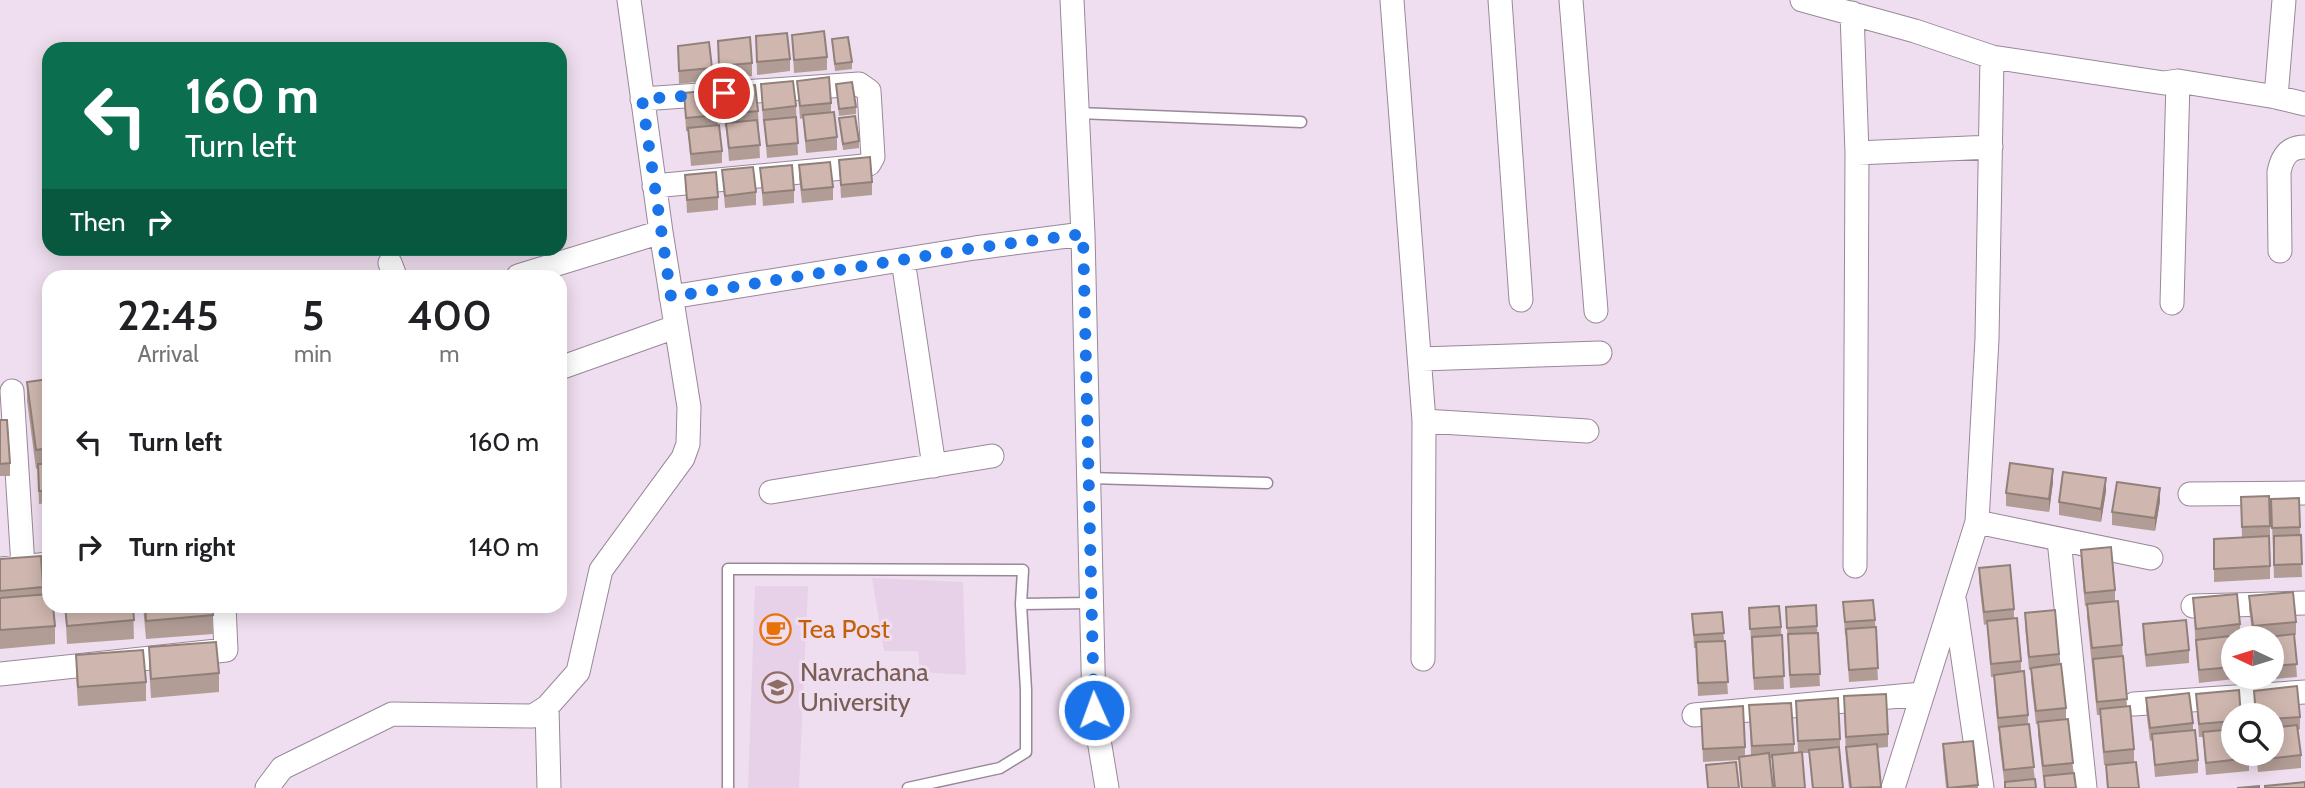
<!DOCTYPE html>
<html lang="en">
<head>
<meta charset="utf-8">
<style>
  :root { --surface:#fff; --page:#f2f2f2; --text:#202124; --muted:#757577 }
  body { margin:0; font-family:Cabin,sans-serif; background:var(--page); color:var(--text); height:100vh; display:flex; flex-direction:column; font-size:26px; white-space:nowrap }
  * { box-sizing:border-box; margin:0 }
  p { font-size:23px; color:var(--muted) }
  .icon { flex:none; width:38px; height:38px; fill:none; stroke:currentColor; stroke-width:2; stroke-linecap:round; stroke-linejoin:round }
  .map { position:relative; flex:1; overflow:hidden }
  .panel { position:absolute; left:42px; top:270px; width:525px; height:343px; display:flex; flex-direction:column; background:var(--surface); border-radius:21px; box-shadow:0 4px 18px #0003 }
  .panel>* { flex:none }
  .guide { position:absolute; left:42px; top:42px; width:525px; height:214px; border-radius:21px; box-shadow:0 4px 18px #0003; background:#0b6e4f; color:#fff; overflow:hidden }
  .needle { width:46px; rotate:274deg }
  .tools { position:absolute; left:2221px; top:626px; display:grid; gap:14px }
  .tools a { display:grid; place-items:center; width:63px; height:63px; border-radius:50%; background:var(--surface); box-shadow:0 4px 18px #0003; font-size:35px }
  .pin { position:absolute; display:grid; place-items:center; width:60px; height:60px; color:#fff; margin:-30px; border:4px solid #fff; border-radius:50%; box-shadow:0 2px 7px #0007 }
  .me { position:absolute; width:77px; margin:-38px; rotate:358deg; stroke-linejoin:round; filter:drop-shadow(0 0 5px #0008) }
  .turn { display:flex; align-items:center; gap:24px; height:147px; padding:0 28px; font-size:32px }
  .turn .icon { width:91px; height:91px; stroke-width:2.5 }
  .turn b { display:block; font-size:49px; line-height:60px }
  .then { display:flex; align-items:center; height:66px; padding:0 28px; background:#0003; gap:14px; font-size:26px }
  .eta { display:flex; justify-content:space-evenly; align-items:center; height:119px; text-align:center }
  .eta b { font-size:42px; font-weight:600; line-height:49px }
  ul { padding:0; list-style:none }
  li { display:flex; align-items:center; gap:21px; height:105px; padding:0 28px }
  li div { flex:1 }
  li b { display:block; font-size:26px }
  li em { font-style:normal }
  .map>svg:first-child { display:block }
  .built { fill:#e7d1e8 }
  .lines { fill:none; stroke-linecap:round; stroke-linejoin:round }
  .lane-casing { stroke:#988898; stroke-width:13 }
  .street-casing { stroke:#988898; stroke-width:25 }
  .lane { stroke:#fff; stroke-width:10 }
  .street { stroke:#fff; stroke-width:23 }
  .wall { fill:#b29d96 }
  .shaded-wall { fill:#91807a }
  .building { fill:#cfb7af; stroke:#91807a; stroke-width:2 }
  .route { stroke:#1a73e8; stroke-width:12; stroke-dasharray:0 21.6 }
  .labels { text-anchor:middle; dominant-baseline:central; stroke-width:6; stroke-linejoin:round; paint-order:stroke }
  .food-label { font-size:26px; fill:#c56008; stroke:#efdeef; text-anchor:start }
  .education-label { font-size:26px; fill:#785e54; stroke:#efdeef; text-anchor:start }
</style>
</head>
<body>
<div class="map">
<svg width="2305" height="788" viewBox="0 0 2305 788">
  <rect width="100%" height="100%" fill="#efdeef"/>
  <path class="built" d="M 872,578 L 963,582 L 966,675 L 920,672 L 918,651 L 884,651 Z
    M 755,586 L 808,586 L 799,788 L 748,788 Z"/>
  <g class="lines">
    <defs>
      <path id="lane" d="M 1078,113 L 1301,122
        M 1089,478 L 1267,483
        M 728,788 L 728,569 L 1023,570 L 1021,604
        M 908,788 L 1000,768 L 1026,752 L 1026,690 L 1021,604 L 1091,603"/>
      <path id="street" d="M 1072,0 L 1083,234 L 1094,710 L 1107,788
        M 1392,0 L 1424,421 L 1423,659
        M 1500,0 L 1521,300
        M 1571,0 L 1596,311
        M 1802,0 L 1915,31 L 1992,57 L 2164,83 L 2178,81 L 2276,97 L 2305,104
        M 1852,13 L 1857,153 L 1855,566
        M 2276,97 L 2284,0
        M 642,99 L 859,84 L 869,91 L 873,157 L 869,164 L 864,166 L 654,186
        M 1857,153 L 1991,147
        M 2280,251 L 2279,172 C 2282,157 2288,147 2305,147
        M 903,260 L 934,466
        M 390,263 L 395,276
        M 518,276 L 661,232
        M 671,297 L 975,248 L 1083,234
        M 2172,303 L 2178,81
        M 1421,359 L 1600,353
        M 560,368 L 675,327
        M 12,391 L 23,566
        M 1424,421 L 1587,431
        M 771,492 L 992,456
        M 2190,494 L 2305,493
        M 1977,522 L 2151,558
        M 2059,540 L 2085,788
        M 0,569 L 49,564
        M 1955,603 L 1982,788
        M 2193,606 L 2305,603
        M 0,674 L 226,650 L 224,606
        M 2134,704 L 2305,692
        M 547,707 L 549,788
        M 1694,715 L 1922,694
        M 267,788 L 282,768 L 392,714 L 533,716 L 547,707 L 578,672 L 601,570 L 683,458 L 688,444 L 689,407 L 661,232 L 629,0
        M 1893,788 L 1977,522 L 1987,339 L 1992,57"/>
    </defs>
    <use href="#lane" class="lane-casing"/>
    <use href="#street" class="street-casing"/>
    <use href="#lane" class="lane"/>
    <use href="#street" class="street"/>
  </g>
  <path class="wall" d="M 792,35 L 827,57 L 827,70 L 794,73 Z
    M 756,36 L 790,59 L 790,71 L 757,75 Z
    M 832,39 L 852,62 L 852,69 L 835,71 Z
    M 718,41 L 752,63 L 752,76 L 719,79 Z
    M 678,46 L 712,68 L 712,80 L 679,84 Z
    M 797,81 L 831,103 L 831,112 L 837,137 L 837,150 L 806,153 L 803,118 L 800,119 Z
    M 761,84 L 796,106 L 798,155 L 767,158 L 764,122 L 763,122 Z
    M 836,84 L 856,107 L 856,114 L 839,116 Z
    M 723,89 L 758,111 L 760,158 L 729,161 L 726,127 L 725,127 Z
    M 684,93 L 718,115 L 718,125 L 722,151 L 722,163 L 691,166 L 688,131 L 686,131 Z
    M 839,118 L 859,141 L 859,148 L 843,150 Z
    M 839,160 L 872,182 L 872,195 L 841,198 Z
    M 799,165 L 833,187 L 833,200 L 802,203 L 799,178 Z
    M 760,168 L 794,190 L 794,203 L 763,206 Z
    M 722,170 L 756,192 L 756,205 L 725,208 Z
    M 685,175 L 718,197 L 718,210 L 687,213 Z
    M 49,379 L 49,503 L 39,504 L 38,468 L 36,469 L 27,401 L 27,382 Z
    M 0,420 L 10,463 L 10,476 L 0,476 Z
    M 2053,482 L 2049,512 L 2006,506 L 2006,493 Z
    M 2106,491 L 2101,522 L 2059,515 L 2059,502 Z
    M 2241,497 L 2270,526 L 2270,579 L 2214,582 L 2214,539 L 2242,538 Z
    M 2299,498 L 2302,577 L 2274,578 L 2271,499 Z
    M 2160,501 L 2155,531 L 2112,525 L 2112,512 Z
    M 2081,550 L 2115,590 L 2115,602 L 2122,645 L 2127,706 L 2134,749 L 2134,762 L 2139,788 L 2107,788 L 2106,765 L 2104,765 L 2100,715 L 2097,715 L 2087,617 L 2087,606 L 2085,606 L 2081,563 Z
    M 0,559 L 43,587 L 43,594 L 55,626 L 55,644 L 0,649 Z
    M 1979,568 L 2014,609 L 2014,618 L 2021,661 L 2021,672 L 2028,715 L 2028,724 L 2036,788 L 2005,788 L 1999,740 L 1999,730 L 1998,731 L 1994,687 L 1994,677 L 1991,677 L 1987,624 L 1984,625 L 1979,581 Z
    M 2249,596 L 2296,622 L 2296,635 L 2294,635 L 2297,677 L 2254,681 L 2253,677 L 2272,677 L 2272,639 L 2253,638 L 2249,609 Z
    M 2193,598 L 2240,624 L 2240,639 L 2233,639 L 2233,677 L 2243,677 L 2243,678 L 2199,683 L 2196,653 Z
    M 1843,602 L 1875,620 L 1878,680 L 1849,682 L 1846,635 L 1845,635 Z
    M 1816,605 L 1820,686 L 1790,688 L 1786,607 Z
    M 65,606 L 133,606 L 134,639 L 67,644 Z
    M 143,606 L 212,606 L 213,634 L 146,639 Z
    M 1749,608 L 1781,627 L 1784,689 L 1754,690 Z
    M 1722,612 L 1728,694 L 1698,696 L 1696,648 L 1694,648 L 1692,614 Z
    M 2025,613 L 2059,654 L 2059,665 L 2066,708 L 2066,719 L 2076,788 L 2044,788 L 2044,778 L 2043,778 L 2038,735 L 2038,724 L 2036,724 L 2031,681 L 2031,670 L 2029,670 L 2025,626 Z
    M 2143,624 L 2189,650 L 2189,663 L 2146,667 L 2143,637 Z
    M 149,647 L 219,673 L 219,692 L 151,698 L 149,666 Z
    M 76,655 L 146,682 L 146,701 L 78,706 L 76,674 Z
    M 2254,691 L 2300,717 L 2300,729 L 2298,730 L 2301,755 L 2301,768 L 2258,772 L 2256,754 L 2272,754 L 2272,716 L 2255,716 Z
    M 2196,694 L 2233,716 L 2233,754 L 2249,754 L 2249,771 L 2206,775 L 2203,737 L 2199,737 Z
    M 1844,696 L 1888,734 L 1888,747 L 1877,748 L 1881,788 L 1849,788 L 1846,760 Z
    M 2146,698 L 2193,723 L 2193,730 L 2198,760 L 2198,773 L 2155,777 L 2152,740 L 2150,741 L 2146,710 Z
    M 1796,701 L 1840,739 L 1840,751 L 1843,788 L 1812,788 L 1809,753 L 1802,753 L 1805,788 L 1774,788 L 1772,758 L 1770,758 L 1773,788 L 1741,788 L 1739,760 L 1703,762 L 1701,709 L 1745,747 L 1745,756 L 1751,755 L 1749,705 L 1794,744 L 1794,753 L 1798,752 Z
    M 1973,741 L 1978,788 L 1946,788 L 1943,757 L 1943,744 Z"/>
  <path class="shaded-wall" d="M 2053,469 L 2053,482 L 2049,512 L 2049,499 Z
    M 2106,478 L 2106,491 L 2101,522 L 2101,509 Z
    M 2160,488 L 2160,501 L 2155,531 L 2155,518 Z"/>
  <path class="building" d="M 824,31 L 827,57 L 794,60 L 792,35 Z
    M 787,33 L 790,59 L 757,62 L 756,36 Z
    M 750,37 L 752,63 L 719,66 L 718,41 Z
    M 848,37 L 852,62 L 835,64 L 832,39 Z
    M 709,42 L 712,68 L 679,71 L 678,46 Z
    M 829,77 L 831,103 L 800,106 L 797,81 Z
    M 793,81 L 796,106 L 763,110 L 761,84 Z
    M 852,82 L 856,107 L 839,109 L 836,84 Z
    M 755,85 L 758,111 L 725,114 L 723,89 Z
    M 716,90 L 718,115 L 686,118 L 684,93 Z
    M 834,112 L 837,137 L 806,141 L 803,115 Z
    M 855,116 L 859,141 L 843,144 L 839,118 Z
    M 796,117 L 798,143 L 767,146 L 764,120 Z
    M 757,120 L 760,145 L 729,148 L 726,123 Z
    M 719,125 L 722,151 L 691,154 L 688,128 Z
    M 870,157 L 872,182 L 841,185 L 839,160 Z
    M 830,162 L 833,187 L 802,190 L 799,165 Z
    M 792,165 L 794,190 L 763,193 L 760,168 Z
    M 753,167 L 756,192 L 725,196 L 722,170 Z
    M 716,172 L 718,197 L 687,200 L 685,175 Z
    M 49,379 L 49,448 L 36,450 L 27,382 Z
    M 0,420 L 7,420 L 10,463 L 0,464 Z
    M 49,457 L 49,491 L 39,491 L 38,464 L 45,464 L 44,458 Z
    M 2010,463 L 2053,469 L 2049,499 L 2006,493 Z
    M 2063,472 L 2106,478 L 2101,509 L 2059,502 Z
    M 2117,482 L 2160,488 L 2155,518 L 2112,512 Z
    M 2269,496 L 2270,526 L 2242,527 L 2241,497 Z
    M 2299,498 L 2300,527 L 2272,528 L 2271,499 Z
    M 2301,535 L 2302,564 L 2274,565 L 2274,536 Z
    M 2269,536 L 2270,566 L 2214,569 L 2214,539 Z
    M 2111,547 L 2115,590 L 2085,593 L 2081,550 Z
    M 41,556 L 43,587 L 0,591 L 0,559 Z
    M 2010,565 L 2014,609 L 1984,612 L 1979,568 Z
    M 2293,592 L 2296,622 L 2253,626 L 2249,596 Z
    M 49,594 L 49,606 L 53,606 L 55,626 L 0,630 L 0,598 Z
    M 2237,594 L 2240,624 L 2196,629 L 2193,598 Z
    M 1873,600 L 1875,620 L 1845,622 L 1843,602 Z
    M 2118,601 L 2122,645 L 2092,648 L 2087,604 Z
    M 1816,605 L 1817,626 L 1787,628 L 1786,607 Z
    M 65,606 L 133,606 L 134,620 L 67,626 Z
    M 145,606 L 212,606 L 213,615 L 146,621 Z
    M 1779,606 L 1781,627 L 1750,629 L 1749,608 Z
    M 2055,610 L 2059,654 L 2029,657 L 2025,613 Z
    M 1722,612 L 1724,633 L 1694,635 L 1692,614 Z
    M 2017,618 L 2021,661 L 1991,664 L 1987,621 Z
    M 2186,620 L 2189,650 L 2146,655 L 2143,624 Z
    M 1876,627 L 1878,668 L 1849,670 L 1846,629 Z
    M 1818,633 L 1820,674 L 1790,675 L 1788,634 Z
    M 2294,634 L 2297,664 L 2272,666 L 2272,639 L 2251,639 Z
    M 1782,635 L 1784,676 L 1754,678 L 1752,637 Z
    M 2239,635 L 2240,639 L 2233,639 L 2233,667 L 2199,670 L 2196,640 Z
    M 1725,641 L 1728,682 L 1698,683 L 1696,642 Z
    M 216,642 L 219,673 L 151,679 L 149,647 Z
    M 143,650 L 146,682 L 78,687 L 76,655 Z
    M 2123,656 L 2127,699 L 2097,702 L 2093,659 Z
    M 2061,664 L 2066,708 L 2036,711 L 2031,668 Z
    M 2024,671 L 2028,715 L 1998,718 L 1994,675 Z
    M 2297,686 L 2300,717 L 2272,719 L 2272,716 L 2256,716 L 2254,691 Z
    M 2239,690 L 2241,716 L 2233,716 L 2233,721 L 2199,724 L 2196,694 Z
    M 2189,693 L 2193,723 L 2150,728 L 2146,698 Z
    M 1886,694 L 1888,734 L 1846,737 L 1844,696 Z
    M 1838,698 L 1840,739 L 1798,741 L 1796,701 Z
    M 1791,703 L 1794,744 L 1752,746 L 1749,705 Z
    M 1743,706 L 1745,747 L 1703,749 L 1701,709 Z
    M 2130,706 L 2134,749 L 2104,752 L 2100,709 Z
    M 2068,719 L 2073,763 L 2043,766 L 2038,722 Z
    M 2029,724 L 2034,767 L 2004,770 L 1999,727 Z
    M 2297,725 L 2301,755 L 2258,760 L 2257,754 L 2272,754 L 2272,728 Z
    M 2233,729 L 2233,754 L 2249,754 L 2249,758 L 2206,763 L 2203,732 Z
    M 2195,730 L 2198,760 L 2155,765 L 2152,734 Z
    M 1973,741 L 1978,785 L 1948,788 L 1943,744 Z
    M 1877,744 L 1881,787 L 1851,788 L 1846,747 Z
    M 1839,747 L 1843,788 L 1813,788 L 1809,750 Z
    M 1802,752 L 1805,788 L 1775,788 L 1772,755 Z
    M 1769,753 L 1773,788 L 1742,788 L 1739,757 Z
    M 1736,762 L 1739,788 L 1708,788 L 1706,765 Z
    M 2136,762 L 2139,788 L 2108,788 L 2106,765 Z
    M 2074,773 L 2076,788 L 2045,788 L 2044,776 Z
    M 2035,779 L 2036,788 L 2005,788 L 2005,782 Z
    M 2305,782 L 2305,788 L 2265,788 L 2265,786 Z
    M 2259,786 L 2259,788 L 2237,788 Z"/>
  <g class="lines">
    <path class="route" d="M 724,93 L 642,99 L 671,297 L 975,248 L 1083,234 L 1094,710"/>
  </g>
  <defs>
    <symbol id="cafe-ring" viewBox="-11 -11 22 22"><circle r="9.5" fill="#efdeef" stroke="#e8710a" stroke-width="1.5"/><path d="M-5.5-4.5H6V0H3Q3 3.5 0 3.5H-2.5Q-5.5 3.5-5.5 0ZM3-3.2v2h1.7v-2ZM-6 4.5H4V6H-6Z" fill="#e8710a"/></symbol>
    <symbol id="university-ring" viewBox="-11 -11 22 22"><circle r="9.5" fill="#efdeef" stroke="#8d6e63" stroke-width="1.5"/><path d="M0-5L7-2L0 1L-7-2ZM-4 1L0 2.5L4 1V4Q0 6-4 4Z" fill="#8d6e63"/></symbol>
  </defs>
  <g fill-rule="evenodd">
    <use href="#cafe-ring" x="758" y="612" width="35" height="35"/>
    <use href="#university-ring" x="760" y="670" width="35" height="35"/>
  </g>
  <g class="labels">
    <g class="food-label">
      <text x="798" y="629">Tea Post</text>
    </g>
    <g class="education-label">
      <text x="800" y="672">Navrachana<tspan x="800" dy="30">University</tspan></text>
    </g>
  </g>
</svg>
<div class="tools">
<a><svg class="needle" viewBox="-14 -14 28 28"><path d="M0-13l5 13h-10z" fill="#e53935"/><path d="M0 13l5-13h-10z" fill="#757577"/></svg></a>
<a><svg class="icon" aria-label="search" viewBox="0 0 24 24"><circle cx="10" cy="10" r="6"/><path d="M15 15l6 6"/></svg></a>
</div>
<div class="pin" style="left:724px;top:93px;background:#d93025"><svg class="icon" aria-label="arrive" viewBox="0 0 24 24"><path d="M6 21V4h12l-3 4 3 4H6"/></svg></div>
<svg class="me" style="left:1094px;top:710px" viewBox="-20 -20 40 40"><circle r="17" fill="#1a73e8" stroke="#fff" stroke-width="3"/><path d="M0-11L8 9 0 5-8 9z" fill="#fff"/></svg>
<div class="guide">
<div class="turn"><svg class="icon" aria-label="left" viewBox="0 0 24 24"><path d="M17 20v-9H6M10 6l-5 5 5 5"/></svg><div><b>160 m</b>Turn left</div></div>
<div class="then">Then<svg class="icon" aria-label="right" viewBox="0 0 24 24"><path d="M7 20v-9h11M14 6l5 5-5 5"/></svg></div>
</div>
<section class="panel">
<div class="eta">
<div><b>22:45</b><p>Arrival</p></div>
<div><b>5</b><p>min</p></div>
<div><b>400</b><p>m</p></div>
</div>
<ul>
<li><svg class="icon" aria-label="left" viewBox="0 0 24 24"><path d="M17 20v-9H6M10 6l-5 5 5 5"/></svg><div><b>Turn left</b></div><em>160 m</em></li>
<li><svg class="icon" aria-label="right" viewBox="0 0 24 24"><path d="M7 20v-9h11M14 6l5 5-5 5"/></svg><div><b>Turn right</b></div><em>140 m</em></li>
</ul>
</section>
</div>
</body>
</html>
